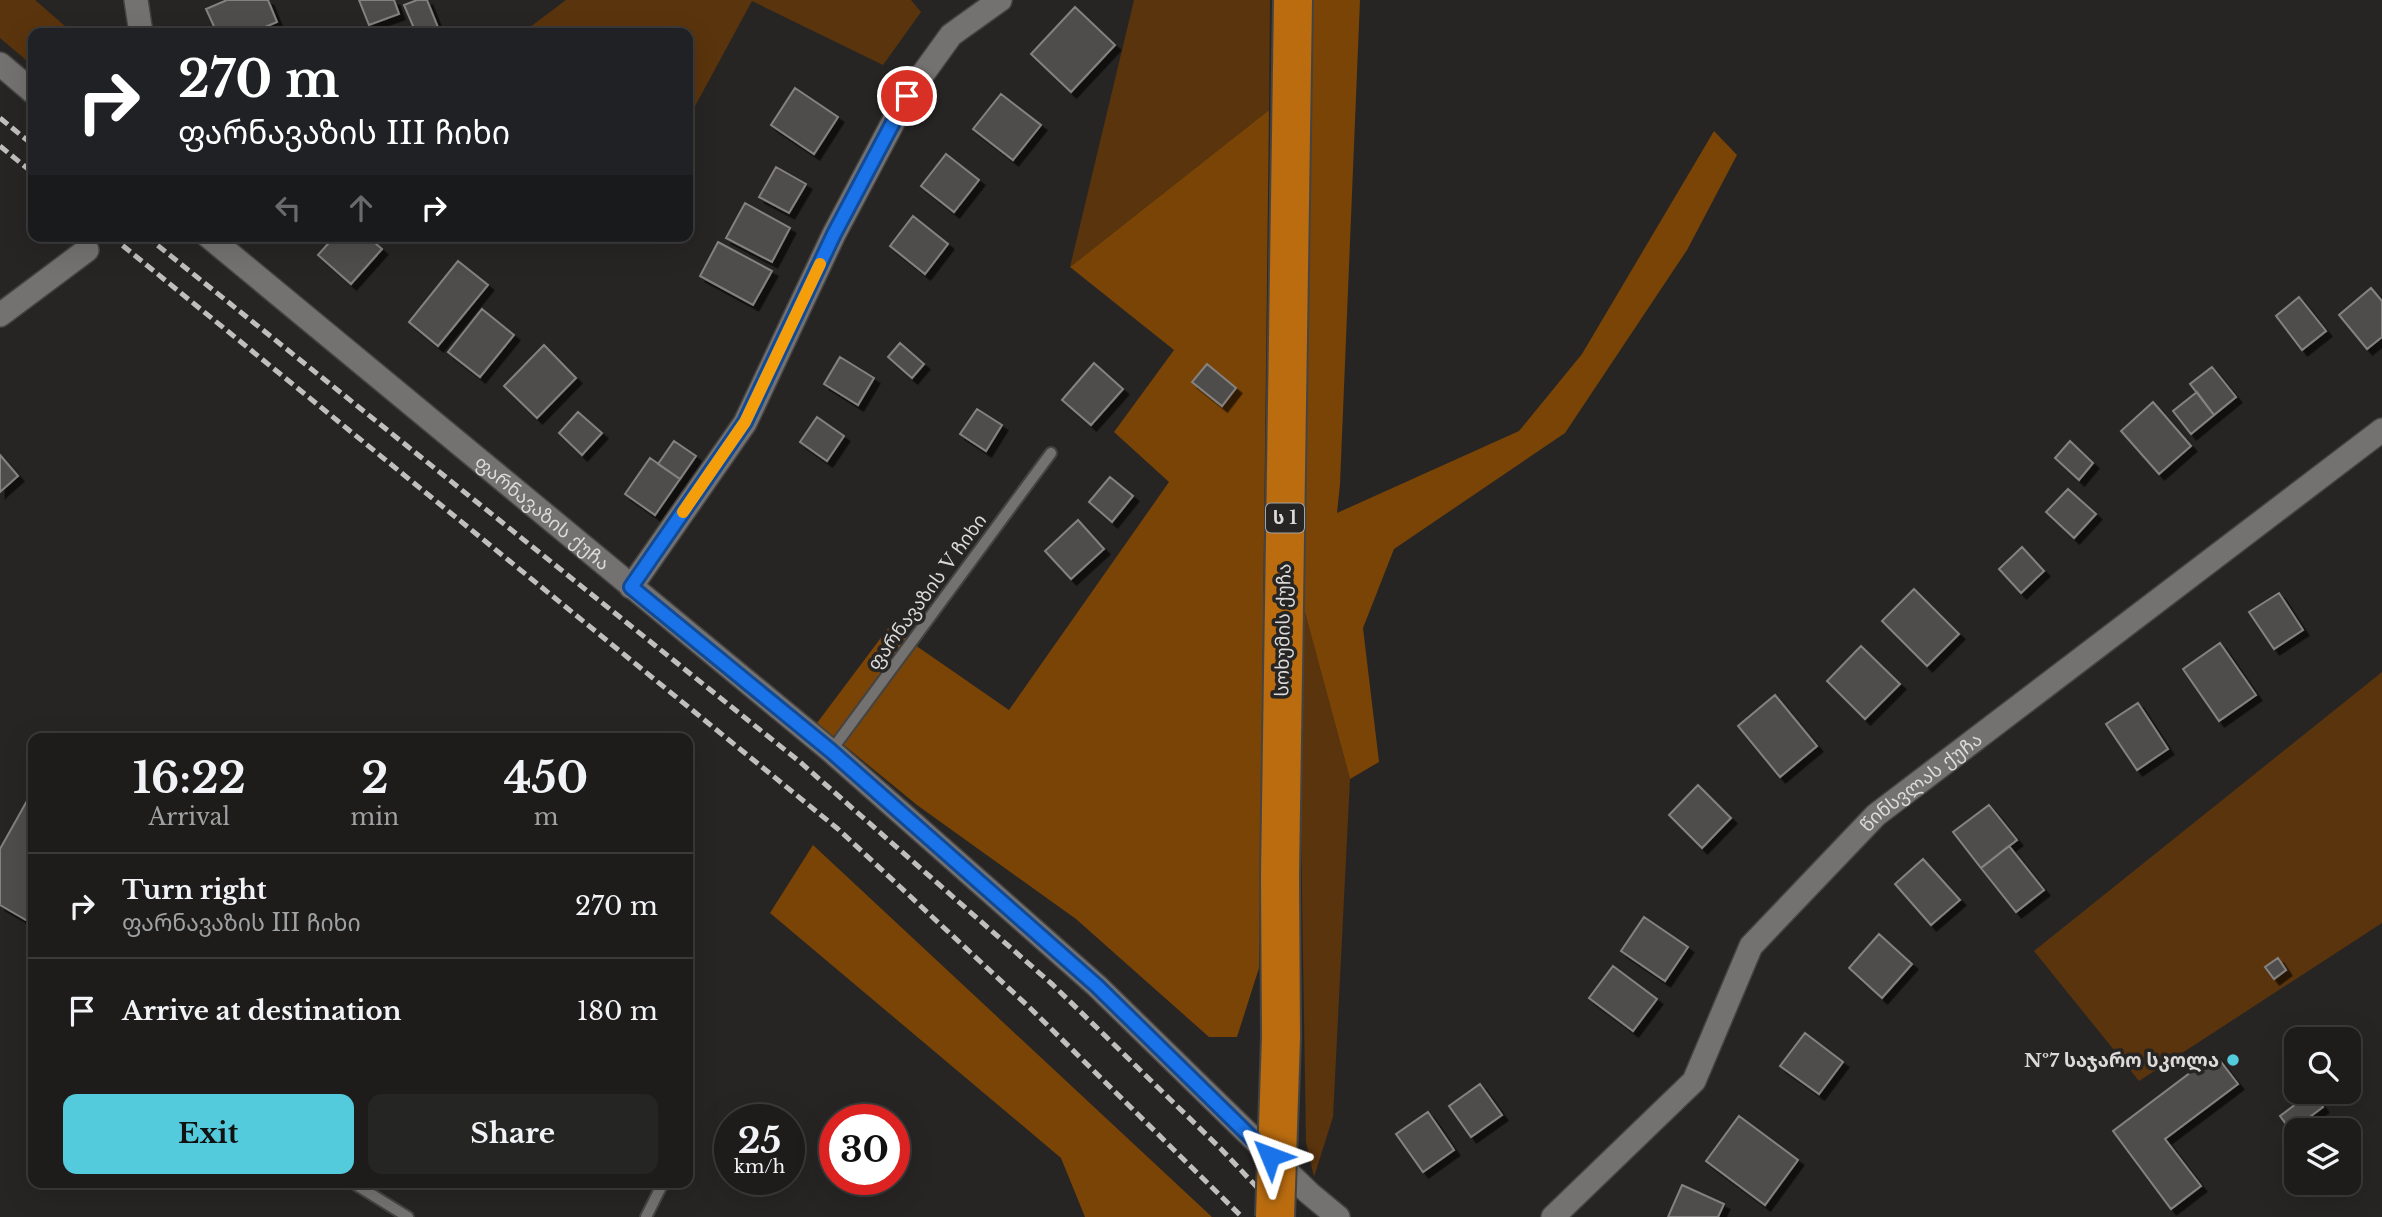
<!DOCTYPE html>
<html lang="en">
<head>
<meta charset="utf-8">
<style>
  :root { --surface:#1d1c1b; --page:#252524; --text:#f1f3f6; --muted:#a0a1a3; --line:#3b3a3a; --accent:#54cadd }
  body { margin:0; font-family:"Libre Baskerville","Noto Sans Georgian",serif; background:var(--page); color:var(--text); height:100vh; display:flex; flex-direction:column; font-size:26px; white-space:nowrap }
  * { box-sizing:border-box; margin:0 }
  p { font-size:23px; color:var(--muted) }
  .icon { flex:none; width:38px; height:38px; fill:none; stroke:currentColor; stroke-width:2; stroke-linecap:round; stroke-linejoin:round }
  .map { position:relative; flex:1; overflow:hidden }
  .side { position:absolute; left:28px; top:733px; width:665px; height:455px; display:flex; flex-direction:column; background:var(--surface); border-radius:14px; box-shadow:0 7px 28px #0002,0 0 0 2px var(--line) }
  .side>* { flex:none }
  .top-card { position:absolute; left:28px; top:28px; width:665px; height:214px; border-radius:14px; box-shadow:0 7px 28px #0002,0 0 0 2px var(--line); background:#202124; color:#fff; overflow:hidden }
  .controls { position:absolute; left:2284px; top:1027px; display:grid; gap:14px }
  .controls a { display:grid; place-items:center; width:77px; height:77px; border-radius:14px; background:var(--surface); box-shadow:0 7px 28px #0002,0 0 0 2px var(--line); font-size:35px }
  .speed { position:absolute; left:714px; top:1104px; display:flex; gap:14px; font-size:35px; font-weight:700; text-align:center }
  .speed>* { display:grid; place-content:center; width:91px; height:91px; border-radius:50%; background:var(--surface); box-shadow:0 7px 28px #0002,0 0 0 2px var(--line); line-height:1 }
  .speed small { font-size:18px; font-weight:400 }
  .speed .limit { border:10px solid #d22; background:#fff; color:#111 }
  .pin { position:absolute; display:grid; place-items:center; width:60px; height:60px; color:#fff; margin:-30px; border:4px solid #fff; border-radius:50%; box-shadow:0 2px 7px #0007 }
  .me { position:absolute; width:77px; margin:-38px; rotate:314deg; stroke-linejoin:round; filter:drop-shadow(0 0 5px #0008) }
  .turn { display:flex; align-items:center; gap:24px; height:147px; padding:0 35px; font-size:32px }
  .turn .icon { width:91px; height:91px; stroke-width:2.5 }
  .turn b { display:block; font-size:49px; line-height:60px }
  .lanes { display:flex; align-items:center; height:66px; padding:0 35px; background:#0003; justify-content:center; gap:35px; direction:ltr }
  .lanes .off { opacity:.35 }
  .eta { display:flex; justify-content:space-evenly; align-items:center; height:119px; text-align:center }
  .eta b { font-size:42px; font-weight:800; line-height:49px }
  .cta { display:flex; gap:14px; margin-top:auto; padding:14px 35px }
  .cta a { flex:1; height:80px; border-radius:14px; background:var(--accent); color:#111; font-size:28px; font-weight:800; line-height:80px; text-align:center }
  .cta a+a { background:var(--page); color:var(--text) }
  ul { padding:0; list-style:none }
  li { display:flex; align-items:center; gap:21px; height:105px; padding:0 35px; border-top:2px solid var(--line) }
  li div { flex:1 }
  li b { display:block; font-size:26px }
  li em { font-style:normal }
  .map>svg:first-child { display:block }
  .green { fill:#5a340c }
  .forest { fill:#794405 }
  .building { fill:#4f4d4b; stroke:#848280; stroke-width:2; filter:url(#shadow) }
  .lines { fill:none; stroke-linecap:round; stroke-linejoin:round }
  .lane-casing { stroke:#454342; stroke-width:14 }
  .street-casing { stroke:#454342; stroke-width:26 }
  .highway-casing { stroke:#454342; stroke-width:42 }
  .lane { stroke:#747270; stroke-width:10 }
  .street { stroke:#747270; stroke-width:23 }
  .highway { stroke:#ba6c0f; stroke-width:38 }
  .rail { stroke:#c0bfbd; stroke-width:5; stroke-dasharray:10 5; stroke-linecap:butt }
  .highway-bridge-casing { stroke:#454342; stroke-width:42; stroke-linecap:butt }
  .highway-bridge { stroke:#ba6c0f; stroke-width:38 }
  .route-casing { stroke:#114b97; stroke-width:18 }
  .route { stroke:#1a73e8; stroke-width:12 }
  .slow { stroke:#f59e0b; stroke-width:12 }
  .poi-dot { fill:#54cadd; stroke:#272524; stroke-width:2.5 }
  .labels { text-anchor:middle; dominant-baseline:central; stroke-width:7; stroke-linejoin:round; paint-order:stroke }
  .shield { fill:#272524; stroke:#a5a4a2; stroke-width:2 }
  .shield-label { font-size:18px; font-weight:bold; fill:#dbdad8 }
  .street-label { font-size:19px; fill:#dbdad8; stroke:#272524 }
  .poi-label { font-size:19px; font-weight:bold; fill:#dbdad8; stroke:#272524; text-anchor:end }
</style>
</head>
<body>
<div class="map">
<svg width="2382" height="1217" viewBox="0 0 2382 1217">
  <defs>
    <filter id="shadow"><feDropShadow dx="5.5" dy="5.5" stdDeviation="0" flood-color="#0009"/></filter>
  </defs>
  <rect width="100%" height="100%" fill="#272524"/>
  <path class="green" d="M 0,0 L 35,0 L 73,33 L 33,33 L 33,66 L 0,38 Z
    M 566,0 L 911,0 L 921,12 L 883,65 L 752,1 L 688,119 L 688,33 L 522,33 Z
    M 1134,0 L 1270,0 L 1269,110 L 1070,267 Z
    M 1297,583 L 1350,779 L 1333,1117 L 1314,1177 L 1306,1142 Z
    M 2382,672 L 2382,923 L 2139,1081 L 2034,951 Z"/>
  <path class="forest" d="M 1307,0 L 1360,0 L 1340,484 L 1337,513 L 1519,431 L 1582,354 L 1714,131 L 1737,155 L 1687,250 L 1565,433 L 1394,549 L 1363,628 L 1379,762 L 1350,779 L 1297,583 Z
    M 1269,110 L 1259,968 L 1237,1037 L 1209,1037 L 1076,919 L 917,805 L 817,723 L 889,627 L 1009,710 L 1169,482 L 1114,432 L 1174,350 L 1070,267 Z
    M 813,845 L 1212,1217 L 1085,1217 L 1061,1158 L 770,913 Z"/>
  <path class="building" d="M 227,0 L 268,0 L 277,22 L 251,33 L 217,33 L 206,9 Z
    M 359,0 L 394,0 L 399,14 L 369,25 Z
    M 417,0 L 427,0 L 439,30 L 432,33 L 416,33 L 404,5 Z
    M 1075,7 L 1115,45 L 1071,92 L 1031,54 Z
    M 795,88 L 838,117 L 814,154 L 771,125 Z
    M 1001,94 L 1041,125 L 1013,160 L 973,129 Z
    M 946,154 L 979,180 L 954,212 L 921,186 Z
    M 776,167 L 806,184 L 789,213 L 759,197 Z
    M 745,203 L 790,228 L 772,262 L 726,238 Z
    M 913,216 L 948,244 L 925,274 L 890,246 Z
    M 335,236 L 367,236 L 382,249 L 351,284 L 318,255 Z
    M 718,242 L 772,271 L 753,305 L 700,276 Z
    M 458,261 L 488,285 L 438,346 L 409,322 Z
    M 2371,288 L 2382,301 L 2382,337 L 2367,349 L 2339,315 Z
    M 2299,297 L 2326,331 L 2302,350 L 2276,316 Z
    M 482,309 L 514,335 L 480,377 L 448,352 Z
    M 900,343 L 924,364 L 912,378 L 888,357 Z
    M 544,345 L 576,378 L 537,418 L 504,386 Z
    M 840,357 L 874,378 L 858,405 L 824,384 Z
    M 1094,363 L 1123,389 L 1091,425 L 1062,400 Z
    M 1207,364 L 1236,388 L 1222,406 L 1192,382 Z
    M 2212,367 L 2236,397 L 2214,415 L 2190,384 Z
    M 2197,392 L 2214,415 L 2191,434 L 2173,411 Z
    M 2153,402 L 2191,446 L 2159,474 L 2121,431 Z
    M 977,409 L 1002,425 L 986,451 L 960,434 Z
    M 578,412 L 602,433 L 582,455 L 559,433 Z
    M 817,417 L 844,436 L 827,461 L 800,442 Z
    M 674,441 L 696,456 L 680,479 L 658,464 Z
    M 2070,441 L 2093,463 L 2079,480 L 2055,458 Z
    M 0,455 L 18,476 L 0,492 Z
    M 650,458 L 680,479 L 655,515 L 625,494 Z
    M 1110,477 L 1133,496 L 1112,522 L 1089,502 Z
    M 2068,489 L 2096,514 L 2074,538 L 2046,512 Z
    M 1078,520 L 1104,549 L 1071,579 L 1045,551 Z
    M 2022,547 L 2044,571 L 2021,593 L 1999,569 Z
    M 1914,589 L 1959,634 L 1927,666 L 1882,621 Z
    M 2279,593 L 2303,630 L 2274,649 L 2249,612 Z
    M 2220,643 L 2256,695 L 2219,721 L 2183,669 Z
    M 1861,646 L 1900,684 L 1865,719 L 1827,681 Z
    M 1775,695 L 1817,746 L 1780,777 L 1738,726 Z
    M 2138,703 L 2168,749 L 2137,770 L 2106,724 Z
    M 1698,785 L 1731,818 L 1702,848 L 1669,815 Z
    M 33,790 L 33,924 L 0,905 L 0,849 Z
    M 1989,805 L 2017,840 L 1981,868 L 1953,832 Z
    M 2009,846 L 2044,890 L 2016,912 L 1981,868 Z
    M 1923,859 L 1960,900 L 1931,925 L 1895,884 Z
    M 1644,917 L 1688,947 L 1665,981 L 1621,951 Z
    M 1879,934 L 1912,964 L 1882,998 L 1849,968 Z
    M 2278,958 L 2286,970 L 2274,979 L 2265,967 Z
    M 1613,966 L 1657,999 L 1633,1031 L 1589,998 Z
    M 1805,1033 L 1843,1062 L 1819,1094 L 1780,1066 Z
    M 2215,1054 L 2238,1084 L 2165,1139 L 2201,1186 L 2171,1209 L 2113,1131 Z
    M 1480,1084 L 1502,1115 L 1471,1137 L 1449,1106 Z
    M 2312,1092 L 2323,1107 L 2291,1131 L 2280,1116 Z
    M 1428,1112 L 1454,1150 L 1423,1172 L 1396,1134 Z
    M 1739,1116 L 1798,1160 L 1765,1205 L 1706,1161 Z
    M 1682,1185 L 1724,1204 L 1718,1217 L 1668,1217 Z"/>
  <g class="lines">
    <defs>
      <path id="lane" d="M 831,751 L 1051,453
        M 353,1183 L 408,1217
        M 646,1217 L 663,1183"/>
      <g id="street">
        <path d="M 136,0 L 141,33"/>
        <path d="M 0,64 L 33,92"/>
        <path id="s1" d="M 208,236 L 831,751 L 1097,986 L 1309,1193 L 1338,1217"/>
        <path d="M 0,315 L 87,250"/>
        <path d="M 631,587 L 745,423 L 834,234 L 907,96 L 951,35 L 1000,0"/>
        <path id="s2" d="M 1553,1217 L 1694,1081 L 1751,946 L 1876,815 L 2382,430"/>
      </g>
      <path id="highway" d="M 1281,1037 L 1280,875 L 1293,0"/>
    </defs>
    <use href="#lane" class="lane-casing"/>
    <use href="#street" class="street-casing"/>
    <use href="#highway" class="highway-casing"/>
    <use href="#lane" class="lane"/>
    <use href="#street" class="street"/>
    <use href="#highway" class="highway"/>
    <path class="rail" d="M 0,118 L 33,145
      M 0,146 L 33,173
      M 111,236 L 838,829 L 1030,1008 L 1242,1217
      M 146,236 L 800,762 L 1053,985 L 1221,1149 L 1285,1217"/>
    <defs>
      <path id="highway-bridge" d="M 1275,1217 L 1281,1037"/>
    </defs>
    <use href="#highway-bridge" class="highway-bridge-casing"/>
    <use href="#highway-bridge" class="highway-bridge"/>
  </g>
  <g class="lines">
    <defs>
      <path id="route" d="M 907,96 L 834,234 L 745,422 L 631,587 L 831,751 L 1097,986 L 1270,1156"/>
    </defs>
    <use href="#route" class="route-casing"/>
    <use href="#route" class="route"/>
    <path class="slow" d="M 683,512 L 745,422 L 820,264"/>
  </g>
  <circle class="poi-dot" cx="2233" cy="1060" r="7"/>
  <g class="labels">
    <rect class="shield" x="1266" y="503.5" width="38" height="29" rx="5"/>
    <g class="shield-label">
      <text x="1285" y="518">ს 1</text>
    </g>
    <g class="street-label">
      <text stroke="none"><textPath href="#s1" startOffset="434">ფარნავაზის ქუჩა</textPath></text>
      <text transform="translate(927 592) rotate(-54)">ფარნავაზის V ჩიხი</text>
      <text transform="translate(1283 630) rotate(-89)">სოხუმის ქუჩა</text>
      <text stroke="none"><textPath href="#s2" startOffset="579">წინსვლას ქუჩა</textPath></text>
    </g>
    <g class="poi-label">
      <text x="2219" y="1060">№7 საჯარო სკოლა</text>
    </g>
  </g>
</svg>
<div class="controls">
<a><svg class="icon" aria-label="search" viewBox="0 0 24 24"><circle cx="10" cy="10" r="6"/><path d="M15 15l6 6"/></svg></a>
<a><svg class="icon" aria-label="layers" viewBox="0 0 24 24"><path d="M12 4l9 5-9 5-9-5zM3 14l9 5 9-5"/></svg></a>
</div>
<div class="speed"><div>25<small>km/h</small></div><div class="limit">30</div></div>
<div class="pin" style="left:907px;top:96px;background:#d93025"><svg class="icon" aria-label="arrive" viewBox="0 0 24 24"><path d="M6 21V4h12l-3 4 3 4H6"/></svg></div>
<svg class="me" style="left:1270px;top:1156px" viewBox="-20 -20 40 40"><path d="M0-17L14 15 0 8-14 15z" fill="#1a73e8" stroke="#fff" stroke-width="4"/></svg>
<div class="top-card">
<div class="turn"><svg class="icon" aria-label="right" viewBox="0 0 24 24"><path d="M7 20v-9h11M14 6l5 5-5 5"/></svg><div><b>270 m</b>ფარნავაზის III ჩიხი</div></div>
<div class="lanes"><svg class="icon off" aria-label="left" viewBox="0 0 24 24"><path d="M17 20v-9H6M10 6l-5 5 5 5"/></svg><svg class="icon off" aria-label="ahead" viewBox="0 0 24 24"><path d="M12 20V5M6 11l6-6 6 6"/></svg><svg class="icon" aria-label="right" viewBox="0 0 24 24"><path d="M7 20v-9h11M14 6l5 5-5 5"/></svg></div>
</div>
<section class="side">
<div class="eta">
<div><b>16:22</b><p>Arrival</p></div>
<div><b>2</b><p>min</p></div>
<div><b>450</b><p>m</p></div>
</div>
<ul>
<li><svg class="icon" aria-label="right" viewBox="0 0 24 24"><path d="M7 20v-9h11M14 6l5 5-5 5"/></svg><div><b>Turn right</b><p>ფარნავაზის III ჩიხი</p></div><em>270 m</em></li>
<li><svg class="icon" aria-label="arrive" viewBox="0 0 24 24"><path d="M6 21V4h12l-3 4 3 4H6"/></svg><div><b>Arrive at destination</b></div><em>180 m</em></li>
</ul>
<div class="cta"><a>Exit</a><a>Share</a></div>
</section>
</div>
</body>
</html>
